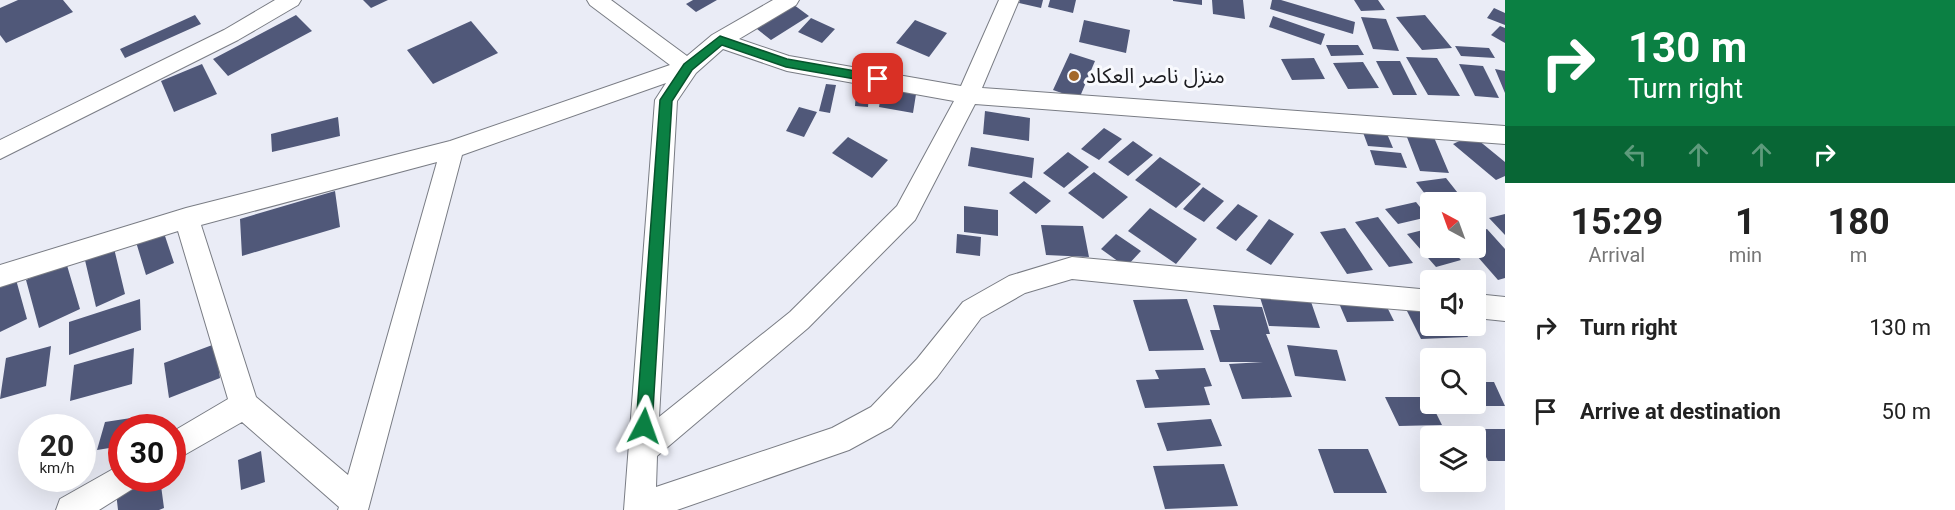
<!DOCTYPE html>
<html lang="en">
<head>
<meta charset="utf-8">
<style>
  :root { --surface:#fff; --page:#f2f2f2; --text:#222; --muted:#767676 }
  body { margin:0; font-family:Roboto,"Noto Sans Arabic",sans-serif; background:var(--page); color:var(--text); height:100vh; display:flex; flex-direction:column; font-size:22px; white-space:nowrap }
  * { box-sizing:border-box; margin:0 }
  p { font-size:20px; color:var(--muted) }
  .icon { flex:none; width:33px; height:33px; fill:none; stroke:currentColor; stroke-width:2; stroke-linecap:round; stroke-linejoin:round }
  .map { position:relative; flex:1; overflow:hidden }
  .details { display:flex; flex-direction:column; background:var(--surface); width:450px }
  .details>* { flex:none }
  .hud { background:#0b8043; color:#fff; overflow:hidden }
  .needle { width:39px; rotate:319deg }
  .fabs { position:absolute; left:1420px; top:192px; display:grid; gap:12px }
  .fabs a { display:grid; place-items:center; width:66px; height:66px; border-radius:6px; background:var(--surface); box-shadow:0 6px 24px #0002; font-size:30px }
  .speed { position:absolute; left:18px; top:414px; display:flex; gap:12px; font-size:30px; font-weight:700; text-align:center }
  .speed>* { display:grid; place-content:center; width:78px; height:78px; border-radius:50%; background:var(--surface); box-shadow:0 6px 24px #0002; line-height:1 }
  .speed small { font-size:15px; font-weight:400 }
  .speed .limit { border:9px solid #d22; background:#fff; color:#111 }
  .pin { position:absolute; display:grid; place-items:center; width:51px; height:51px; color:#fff; margin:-26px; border-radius:12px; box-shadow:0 3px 9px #0006 }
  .me { position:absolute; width:66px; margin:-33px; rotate:4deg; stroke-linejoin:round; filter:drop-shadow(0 0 4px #0008) }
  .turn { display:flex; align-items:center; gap:21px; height:126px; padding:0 24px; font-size:27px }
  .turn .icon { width:78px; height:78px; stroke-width:2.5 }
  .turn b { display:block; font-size:42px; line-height:51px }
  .lanes { display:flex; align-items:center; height:57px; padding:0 24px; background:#0003; justify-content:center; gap:30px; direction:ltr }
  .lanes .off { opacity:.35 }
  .eta { display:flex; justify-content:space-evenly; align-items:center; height:102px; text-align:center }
  .eta b { font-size:36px; font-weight:700; line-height:42px }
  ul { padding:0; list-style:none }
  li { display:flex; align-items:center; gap:18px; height:84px; padding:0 24px }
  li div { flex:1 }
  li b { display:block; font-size:22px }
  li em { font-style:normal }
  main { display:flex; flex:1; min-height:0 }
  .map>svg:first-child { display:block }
  .building { fill:#505879 }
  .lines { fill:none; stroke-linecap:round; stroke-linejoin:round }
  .minor-casing { stroke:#797c84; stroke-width:2 }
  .minor { fill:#fff; fill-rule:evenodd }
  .route { fill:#0b8043; stroke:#07532c; stroke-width:1.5 }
  .poi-dot { fill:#a3682a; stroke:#f9fafe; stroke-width:2 }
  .labels { text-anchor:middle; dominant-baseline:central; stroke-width:6; stroke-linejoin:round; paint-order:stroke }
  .poi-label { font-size:21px; fill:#1b1b1f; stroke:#f9fafe; text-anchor:start }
</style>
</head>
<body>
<main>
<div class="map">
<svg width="1505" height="510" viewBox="0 0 1505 510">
  <rect width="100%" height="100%" fill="#eaecf6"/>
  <path class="building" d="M 18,0 L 63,0 L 73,12 L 6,43 L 0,35 L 0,8 Z
    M 363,0 L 388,0 L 371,8 Z
    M 693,0 L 717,0 L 696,12 L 686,4 Z
    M 1020,0 L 1043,0 L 1041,8 L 1019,3 Z
    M 1050,0 L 1076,0 L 1073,13 L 1048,7 Z
    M 1173,0 L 1202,0 L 1202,5 L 1173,1 Z
    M 1212,0 L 1243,0 L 1245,19 L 1213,14 Z
    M 1272,0 L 1281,0 L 1355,22 L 1353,34 L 1270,9 Z
    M 1354,0 L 1378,0 L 1385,10 L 1361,11 Z
    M 790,2 L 809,16 L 771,40 L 752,25 Z
    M 1494,8 L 1505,13 L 1505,25 L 1487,18 Z
    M 195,15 L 201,24 L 125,58 L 120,49 Z
    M 296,15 L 312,31 L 228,76 L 213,59 Z
    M 1425,15 L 1452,48 L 1422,50 L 1396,17 Z
    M 1273,16 L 1325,34 L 1321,45 L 1269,27 Z
    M 1361,17 L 1386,19 L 1399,51 L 1373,49 Z
    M 811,18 L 835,29 L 822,43 L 798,32 Z
    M 915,20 L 947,33 L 929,57 L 896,43 Z
    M 1084,20 L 1130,30 L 1126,53 L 1079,42 Z
    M 471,21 L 498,53 L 433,84 L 407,50 Z
    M 1500,26 L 1505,28 L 1505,43 L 1491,35 Z
    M 1326,45 L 1358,45 L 1364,55 L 1331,56 Z
    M 1455,46 L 1489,48 L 1495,58 L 1461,56 Z
    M 1070,53 L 1095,61 L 1079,99 L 1053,90 Z
    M 1406,57 L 1437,58 L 1460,96 L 1428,95 Z
    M 1314,58 L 1325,79 L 1292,80 L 1281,59 Z
    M 1376,61 L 1400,61 L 1417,95 L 1393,95 Z
    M 1363,62 L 1379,88 L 1348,89 L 1333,63 Z
    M 202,64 L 217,94 L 174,112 L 161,81 Z
    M 1459,64 L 1483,66 L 1499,98 L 1475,96 Z
    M 1495,69 L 1505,71 L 1505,93 Z
    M 857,80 L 870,81 L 868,107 L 855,106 Z
    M 883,83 L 917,88 L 913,113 L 879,107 Z
    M 826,84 L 836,85 L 830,113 L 819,111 Z
    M 799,107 L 817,112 L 804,137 L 786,131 Z
    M 985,111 L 1030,118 L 1029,141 L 983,134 Z
    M 338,117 L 340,136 L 272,152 L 271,134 Z
    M 1361,127 L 1385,129 L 1393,148 L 1368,146 Z
    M 1104,128 L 1122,139 L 1099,160 L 1081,149 Z
    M 1405,132 L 1433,135 L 1449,173 L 1420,171 Z
    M 1472,135 L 1505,162 L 1505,176 L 1496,180 L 1453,144 Z
    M 848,137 L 888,160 L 872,178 L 832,153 Z
    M 1133,141 L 1153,155 L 1128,176 L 1108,162 Z
    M 971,147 L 1034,158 L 1032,178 L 968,166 Z
    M 1370,150 L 1401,153 L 1407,168 L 1375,165 Z
    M 1068,152 L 1089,167 L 1064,188 L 1043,173 Z
    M 1160,157 L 1201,184 L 1176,208 L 1135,180 Z
    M 1094,172 L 1128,197 L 1103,219 L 1068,193 Z
    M 1446,178 L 1465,202 L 1431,202 L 1416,182 Z
    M 1024,181 L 1051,201 L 1036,214 L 1009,193 Z
    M 1203,187 L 1224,201 L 1204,222 L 1183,209 Z
    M 335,191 L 340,227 L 242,256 L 240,219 Z
    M 1416,202 L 1428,217 L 1398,224 L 1385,209 Z
    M 1238,204 L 1258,216 L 1236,241 L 1216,228 Z
    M 964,206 L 998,210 L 998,236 L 964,232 Z
    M 1150,208 L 1197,239 L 1176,264 L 1128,231 Z
    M 1505,214 L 1505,235 L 1489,218 Z
    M 1378,217 L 1413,263 L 1389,267 L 1355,222 Z
    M 1269,219 L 1294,234 L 1271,265 L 1246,250 Z
    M 1041,225 L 1083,226 L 1089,257 L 1046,255 Z
    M 1345,228 L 1373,270 L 1347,274 L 1320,232 Z
    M 1431,228 L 1431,248 L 1450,248 L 1461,260 L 1436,267 L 1407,234 Z
    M 1487,229 L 1505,249 L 1505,278 L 1498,280 L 1470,248 L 1476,248 L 1476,232 Z
    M 163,230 L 174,263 L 146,275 L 136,242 Z
    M 957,234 L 981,237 L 980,256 L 956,253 Z
    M 1116,234 L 1141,251 L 1126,267 L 1101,249 Z
    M 113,244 L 125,294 L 96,307 L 84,256 Z
    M 66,262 L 80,309 L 39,328 L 26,280 Z
    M 15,276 L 27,319 L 0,332 L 0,282 Z
    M 1258,291 L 1308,293 L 1320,328 L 1269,326 Z
    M 1380,293 L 1394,321 L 1347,322 L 1335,294 Z
    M 140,299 L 141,330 L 69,355 L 69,322 Z
    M 1187,299 L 1204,350 L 1149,351 L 1133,300 Z
    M 1431,302 L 1431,326 L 1462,326 L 1468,337 L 1421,339 L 1403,303 Z
    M 1213,305 L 1262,307 L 1270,334 L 1266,334 L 1292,397 L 1242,399 L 1229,364 L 1263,362 L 1220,362 L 1210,330 L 1220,330 Z
    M 215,344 L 220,378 L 169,398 L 164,363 Z
    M 1287,345 L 1337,350 L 1346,381 L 1295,376 Z
    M 51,346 L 46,386 L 0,399 L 6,358 Z
    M 134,348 L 132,384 L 70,401 L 74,365 Z
    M 1205,368 L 1212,386 L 1204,387 L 1210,405 L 1145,408 L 1136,380 L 1159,379 L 1155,370 Z
    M 1476,382 L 1494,382 L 1505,406 L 1451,406 L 1449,404 L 1476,404 Z
    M 1385,397 L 1428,397 L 1442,425 L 1399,426 Z
    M 144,416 L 141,428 L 122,428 L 122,446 L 97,450 L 105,422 Z
    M 1211,419 L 1222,446 L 1167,451 L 1157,423 Z
    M 1472,429 L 1505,429 L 1505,461 L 1488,461 Z
    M 1318,449 L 1368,449 L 1387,493 L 1334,493 Z
    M 261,451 L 265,482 L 241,490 L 238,460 Z
    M 1224,464 L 1238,506 L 1165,509 L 1153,466 Z
    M 147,478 L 160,478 L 164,508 L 159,510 L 118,510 L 116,492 Z"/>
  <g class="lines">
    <defs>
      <path id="minor" d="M 275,0 L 301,0 L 298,5 L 238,40 L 0,159 L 0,140 L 224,30 Z
        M 587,0 L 611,0 L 687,56 L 712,35 L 773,0 L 799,0 L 796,5 L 739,39 L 789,56 L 961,86 L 999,0 L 1019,0 L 982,88 L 1505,126 L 1505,144 L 975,104 L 915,220 L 808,328 L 657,456 L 656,487 L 832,428 L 871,407 L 917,359 L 963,302 L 1009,276 L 1072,257 L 1431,290 L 1431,312 L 1259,298 L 1072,279 L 1025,293 L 981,318 L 937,377 L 891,427 L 849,450 L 677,510 L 624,510 L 655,100 L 666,83 L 462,155 L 368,510 L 338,510 L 339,507 L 242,422 L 172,462 L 172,432 L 228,399 L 178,231 L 0,287 L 0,265 L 186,208 L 450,141 L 670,65 L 590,5 ZM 723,49 L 787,71 L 954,101 L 897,206 L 790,312 L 659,417 L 677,101 L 696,73 ZM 437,162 L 348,475 L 256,397 L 201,225 Z
        M 1476,294 L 1505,297 L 1505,321 L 1476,318 Z
        M 122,464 L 122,478 L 138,478 L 134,488 L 99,510 L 56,510 L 60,499 Z"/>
    </defs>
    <use href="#minor" class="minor-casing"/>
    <use href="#minor" class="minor"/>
  </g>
  <path class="route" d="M 720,36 L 787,59 L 878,75 L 883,79 L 878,83 L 786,67 L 722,45 L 692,70 L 672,101 L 652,426 L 649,431 L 644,434 L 638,431 L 636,426 L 660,100 L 684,64 Z"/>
  <circle class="poi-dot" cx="1074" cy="76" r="6"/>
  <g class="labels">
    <g class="poi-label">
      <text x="1086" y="76">منزل ناصر العكاد</text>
    </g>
  </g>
</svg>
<div class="fabs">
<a><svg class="needle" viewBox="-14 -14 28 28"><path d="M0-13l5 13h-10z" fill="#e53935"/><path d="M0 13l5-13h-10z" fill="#767676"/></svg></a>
<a><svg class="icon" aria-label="sound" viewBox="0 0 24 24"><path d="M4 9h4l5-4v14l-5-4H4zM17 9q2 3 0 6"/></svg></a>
<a><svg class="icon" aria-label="search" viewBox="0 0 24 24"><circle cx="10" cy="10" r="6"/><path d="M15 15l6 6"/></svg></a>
<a><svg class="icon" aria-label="layers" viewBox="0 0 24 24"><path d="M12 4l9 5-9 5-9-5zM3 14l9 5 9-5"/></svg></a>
</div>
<div class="speed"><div>20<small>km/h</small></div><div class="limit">30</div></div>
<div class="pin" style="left:878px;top:79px;background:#d93025"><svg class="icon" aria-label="arrive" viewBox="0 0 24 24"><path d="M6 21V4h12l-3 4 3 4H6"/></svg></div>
<svg class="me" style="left:644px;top:426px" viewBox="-20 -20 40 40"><path d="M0-17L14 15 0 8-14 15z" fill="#0b8043" stroke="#fff" stroke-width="4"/></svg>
</div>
<section class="details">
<div class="hud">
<div class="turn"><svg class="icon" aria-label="right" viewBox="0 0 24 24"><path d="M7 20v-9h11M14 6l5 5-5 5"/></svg><div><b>130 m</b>Turn right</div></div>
<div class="lanes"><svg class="icon off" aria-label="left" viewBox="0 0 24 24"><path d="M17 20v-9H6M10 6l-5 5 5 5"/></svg><svg class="icon off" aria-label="ahead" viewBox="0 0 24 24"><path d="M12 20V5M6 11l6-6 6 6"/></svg><svg class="icon off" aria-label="ahead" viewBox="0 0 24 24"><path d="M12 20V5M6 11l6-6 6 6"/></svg><svg class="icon" aria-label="right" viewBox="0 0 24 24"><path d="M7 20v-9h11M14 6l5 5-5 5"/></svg></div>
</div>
<div class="eta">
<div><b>15:29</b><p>Arrival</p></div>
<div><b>1</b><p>min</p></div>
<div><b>180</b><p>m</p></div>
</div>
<ul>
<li><svg class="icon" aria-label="right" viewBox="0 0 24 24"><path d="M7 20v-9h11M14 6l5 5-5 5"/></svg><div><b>Turn right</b></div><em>130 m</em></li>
<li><svg class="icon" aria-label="arrive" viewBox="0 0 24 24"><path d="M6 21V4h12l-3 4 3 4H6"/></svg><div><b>Arrive at destination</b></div><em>50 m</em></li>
</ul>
</section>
</main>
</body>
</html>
